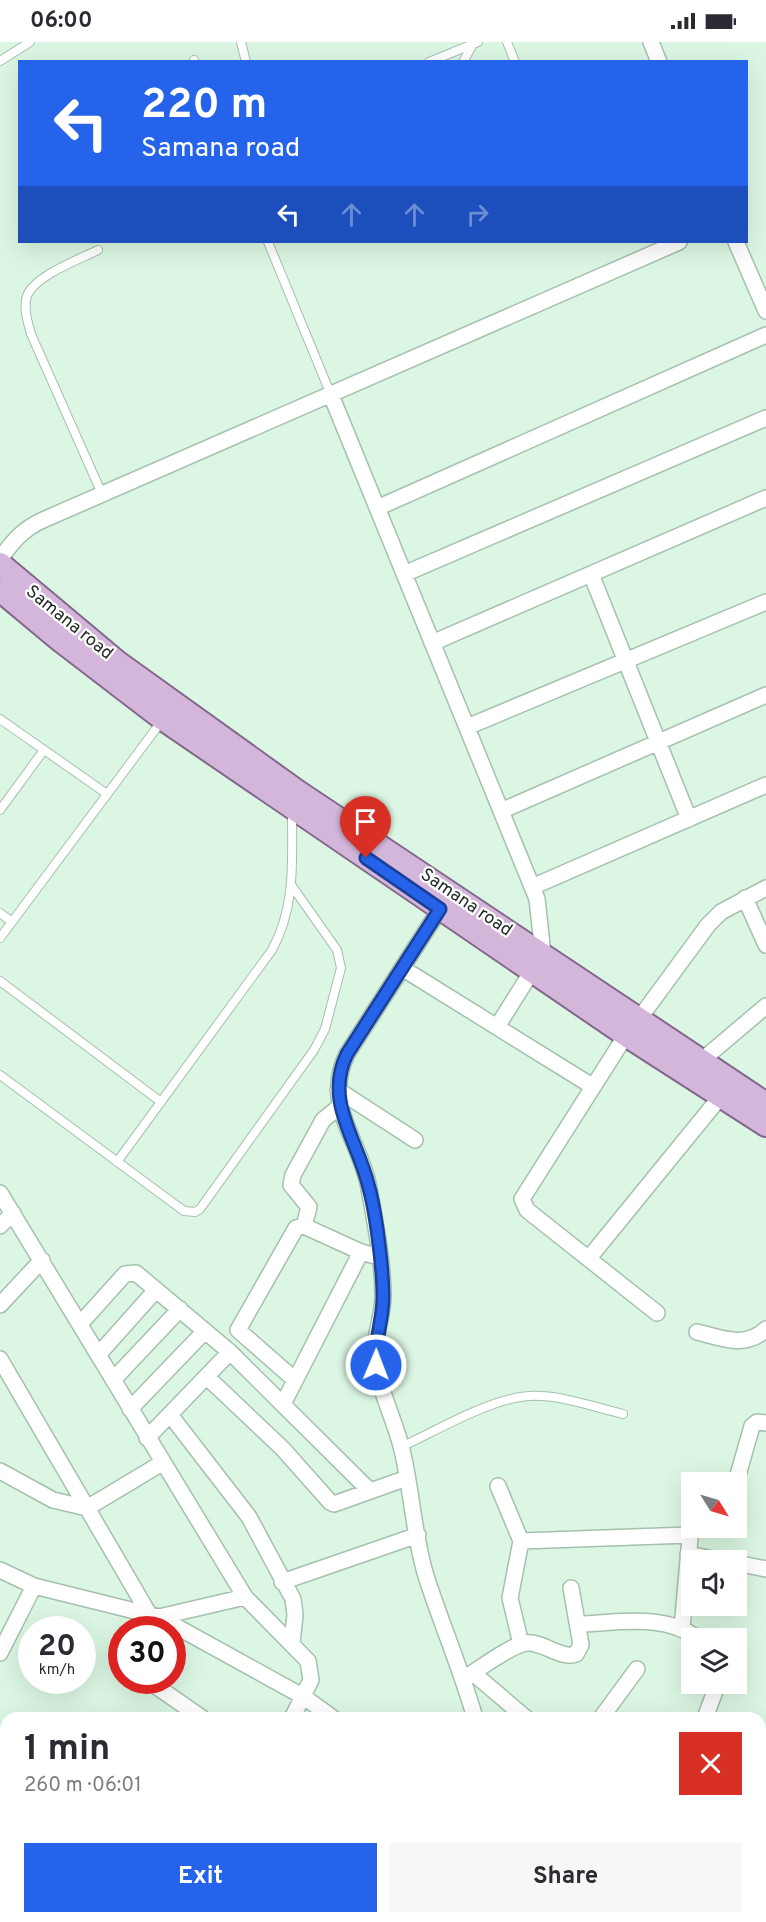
<!DOCTYPE html>
<html lang="en">
<head>
<meta charset="utf-8">
<style>
  :root { --surface:#fff; --page:#f7f7f7; --text:#2b2b33; --muted:#7c7c81; --accent:#2563eb }
  body { margin:0; font-family:Overpass,sans-serif; background:var(--page); color:var(--text); height:100vh; display:flex; flex-direction:column; font-size:22px; white-space:nowrap }
  * { box-sizing:border-box; margin:0 }
  p { font-size:20px; color:var(--muted) }
  .icon { flex:none; width:33px; height:33px; fill:none; stroke:currentColor; stroke-width:2; stroke-linecap:round; stroke-linejoin:round }
  .map { position:relative; flex:1; overflow:hidden }
  .details { position:absolute; left:0px; top:1670px; width:766px; height:212px; display:flex; flex-direction:column; background:var(--surface); border-radius:18px 18px 0 0; box-shadow:0 6px 24px #0002 }
  .details>* { flex:none }
  .hud { position:absolute; left:18px; top:18px; width:730px; height:183px; border-radius:0px; box-shadow:0 6px 24px #0002; background:#2563eb; color:#fff; overflow:hidden }
  .needle { width:39px; rotate:127deg }
  .fabs { position:absolute; left:681px; top:1430px; display:grid; gap:12px }
  .fabs a { display:grid; place-items:center; width:66px; height:66px; border-radius:0px; background:var(--surface); box-shadow:0 6px 24px #0002; font-size:30px }
  .speed { position:absolute; left:18px; top:1574px; display:flex; gap:12px; font-size:30px; font-weight:700; text-align:center }
  .speed>* { display:grid; place-content:center; width:78px; height:78px; border-radius:50%; background:var(--surface); box-shadow:0 6px 24px #0002; line-height:1 }
  .speed small { font-size:15px; font-weight:400 }
  .speed .limit { border:9px solid #d22; background:#fff; color:#111 }
  .pin { position:absolute; display:grid; place-items:center; width:51px; height:51px; color:#fff; margin:-62px -26px; border-radius:50% 50% 50% 0; rotate:-45deg; box-shadow:0 0 6px #0007 }
  .pin .icon { rotate:45deg }
  .me { position:absolute; width:66px; margin:-33px; rotate:1deg; stroke-linejoin:round; filter:drop-shadow(0 0 4px #0008) }
  .turn { display:flex; align-items:center; gap:21px; height:126px; padding:0 24px; font-size:27px }
  .turn .icon { width:78px; height:78px; stroke-width:2.5 }
  .turn b { display:block; font-size:42px; line-height:51px }
  .lanes { display:flex; align-items:center; height:57px; padding:0 24px; background:#0003; justify-content:center; gap:30px; direction:ltr }
  .lanes .off { opacity:.35 }
  .round { display:grid; place-items:center; flex:none; width:63px; height:63px; border-radius:0px; background:var(--page) }
  .headline { display:flex; align-items:center; justify-content:space-between; height:102px; padding:0 24px }
  h1 { font-size:36px; font-weight:700; line-height:45px }
  .action { display:flex; gap:12px; margin-top:auto; padding:12px 24px }
  .action a { flex:1; height:69px; border-radius:0px; background:var(--accent); color:#fff; font-size:24px; font-weight:700; line-height:69px; text-align:center }
  .action a+a { background:var(--page); color:var(--text) }
  .status { display:flex; justify-content:space-between; align-items:center; height:42px; padding:0 30px; background:var(--surface); direction:ltr }
  .status svg { height:16px; fill:currentColor }
  .map>svg:first-child { display:block }
  .lines { fill:none; stroke-linecap:round; stroke-linejoin:round }
  .service-casing { stroke:#a5c0ad; stroke-width:10 }
  .minor-casing { stroke:#a5c0ad; stroke-width:18 }
  .primary-casing { stroke:#84678c; stroke-width:26 }
  .service { stroke:#fff; stroke-width:8 }
  .minor { stroke:#fff; stroke-width:15 }
  .primary { stroke:#d4b6db; stroke-width:22 }
  .route-casing { stroke:#184099; stroke-width:15 }
  .route { stroke:#2563eb; stroke-width:10 }
  .labels { text-anchor:middle; dominant-baseline:central; stroke-width:4.5; stroke-linejoin:round; paint-order:stroke }
  .street-label { font-size:18px; fill:#222d25; stroke:#fff }
</style>
</head>
<body>
<div class="status"><b>06:00</b><svg viewBox="0 0 49 12"><path d="M0 12V9h3v3zM5 12V6h3v6zM10 12V3h3v9zM15 12V0h3v12zM26 1h20v11H26zM47 4h2v5h-2z"/></svg></div>
<div class="map">
<svg width="766" height="1880" viewBox="0 0 766 1880">
  <rect width="100%" height="100%" fill="#dbf7e3"/>
  <g class="lines">
    <defs>
      <path id="service" d="M 241,0 L 246,20
        M 507,0 L 515,20
        M 194,18 L 194,20
        M 0,19 L 30,0
        M 429,20 L 478,0
        M 463,20 L 473,2
        M 268,200 L 331,353
        M 98,208 C 80,217 34,234 27,254 C 23,266 28,281 31,292 L 102,452
        M 0,677 L 107,752
        M 0,768 L 44,708
        M 0,871 L 12,880
        M 0,896 L 161,680
        M 0,939 L 161,1060
        M 0,1033 L 184,1169 L 195,1170 L 200,1167 L 314,1008 L 325,987 L 341,926 L 337,908 L 292,844
        M 117,1120 L 272,908 C 296,864 292,819 292,770
        M 401,1405 C 436,1389 491,1356 529,1354 C 559,1352 593,1365 623,1372"/>
      <path id="minor" d="M 651,0 L 659,20
        M 736,200 L 766,269
        M 331,353 L 537,857 L 543,912
        M 377,466 L 766,293
        M 0,517 C 13,499 23,487 43,478 L 679,200
        M 404,532 L 766,376
        M 591,532 L 689,777
        M 432,601 L 766,456
        M 467,685 L 766,560
        M 501,769 L 766,653
        M 532,845 L 766,743
        M 745,856 L 766,903
        M 440,867 L 347,1012 C 322,1064 360,1097 369,1146 C 375,1181 383,1219 383,1254 C 383,1277 372,1298 375,1321 C 380,1349 394,1377 401,1404 C 412,1446 413,1492 426,1534 C 441,1581 461,1627 475,1676
        M 402,926 L 592,1044
        M 639,977 L 708,883 L 721,870 L 766,846
        M 497,985 L 532,929
        M 626,993 L 522,1157 L 527,1168 L 657,1271
        M 701,1019 L 766,964
        M 338,1048 L 415,1098
        M 0,1151 L 245,1555 L 308,1619 L 311,1638 L 292,1676
        M 0,1184 L 13,1171
        M 304,1184 L 309,1165 L 291,1143 L 293,1133 L 323,1078 L 339,1065
        M 589,1216 L 721,1054
        M 0,1263 L 42,1218
        M 80,1282 L 125,1232 L 136,1231 L 230,1310 L 370,1449
        M 697,1290 C 722,1296 745,1307 766,1287
        M 98,1313 L 156,1248
        M 0,1317 L 149,1572
        M 207,1335 L 283,1407 L 330,1460 L 334,1462 L 407,1436
        M 113,1338 L 180,1267
        M 295,1338 L 238,1288 L 296,1186 L 304,1184 L 361,1210 L 379,1215
        M 283,1362 L 361,1210
        M 130,1367 L 205,1289
        M 171,1374 L 249,1475 L 293,1557 L 295,1573 L 292,1601
        M 147,1396 L 230,1310
        M 0,1429 L 53,1458 L 87,1466 L 162,1421
        M 736,1440 L 752,1384 L 757,1380 L 766,1381
        M 498,1444 L 521,1499 L 510,1556 L 521,1602
        M 521,1499 L 689,1493
        M 688,1512 L 718,1518
        M 736,1521 L 766,1527
        M 0,1528 L 34,1544 L 159,1575 L 304,1655 L 333,1676
        M 282,1540 L 418,1493
        M 159,1575 L 245,1555
        M 579,1582 C 618,1581 664,1571 697,1596
        M 682,1586 L 692,1474
        M 0,1611 L 34,1544
        M 473,1631 L 526,1676
        M 464,1636 C 480,1627 509,1604 526,1601 C 543,1599 561,1618 576,1612 L 581,1603 L 571,1546
        M 153,1642 L 202,1676
        M 601,1676 L 637,1627
        M 705,1676 L 718,1641
        M 760,1746 L 766,1750
        M 487,1875 L 497,1875
        M 625,1875 L 632,1880
        M 42,1880 L 44,1875
        M 565,1880 L 565,1875"/>
      <path id="primary" d="M 0,522 L 117,620 L 298,750 L 766,1062
        M 0,548 L 60,598 L 163,677 L 626,993 L 766,1083"/>
    </defs>
    <use href="#service" class="service-casing"/>
    <use href="#minor" class="minor-casing"/>
    <use href="#primary" class="primary-casing"/>
    <use href="#service" class="service"/>
    <use href="#minor" class="minor"/>
    <use href="#primary" class="primary"/>
  </g>
  <g class="lines">
    <defs>
      <path id="route" d="M 366,816 L 440,867 L 347,1012 C 324,1059 357,1097 368,1142 C 376,1169 383,1227 383,1255 C 383,1279 374,1299 376,1323"/>
    </defs>
    <use href="#route" class="route-casing"/>
    <use href="#route" class="route"/>
  </g>
  <g class="labels">
    <g class="street-label">
      <text transform="translate(69 581) rotate(39)">Samana road</text>
      <text transform="translate(466 861) rotate(34)">Samana road</text>
    </g>
  </g>
</svg>
<div class="fabs">
<a><svg class="needle" viewBox="-14 -14 28 28"><path d="M0-13l5 13h-10z" fill="#e53935"/><path d="M0 13l5-13h-10z" fill="#7c7c81"/></svg></a>
<a><svg class="icon" aria-label="sound" viewBox="0 0 24 24"><path d="M4 9h4l5-4v14l-5-4H4zM17 9q2 3 0 6"/></svg></a>
<a><svg class="icon" aria-label="layers" viewBox="0 0 24 24"><path d="M12 4l9 5-9 5-9-5zM3 14l9 5 9-5"/></svg></a>
</div>
<div class="speed"><div>20<small>km/h</small></div><div class="limit">30</div></div>
<div class="pin" style="left:366px;top:816px;background:#d93025"><svg class="icon" aria-label="arrive" viewBox="0 0 24 24"><path d="M6 21V4h12l-3 4 3 4H6"/></svg></div>
<svg class="me" style="left:376px;top:1323px" viewBox="-20 -20 40 40"><circle r="17" fill="#2563eb" stroke="#fff" stroke-width="3"/><path d="M0-11L8 9 0 5-8 9z" fill="#fff"/></svg>
<div class="hud">
<div class="turn"><svg class="icon" aria-label="left" viewBox="0 0 24 24"><path d="M17 20v-9H6M10 6l-5 5 5 5"/></svg><div><b>220 m</b>Samana road</div></div>
<div class="lanes"><svg class="icon" aria-label="left" viewBox="0 0 24 24"><path d="M17 20v-9H6M10 6l-5 5 5 5"/></svg><svg class="icon off" aria-label="ahead" viewBox="0 0 24 24"><path d="M12 20V5M6 11l6-6 6 6"/></svg><svg class="icon off" aria-label="ahead" viewBox="0 0 24 24"><path d="M12 20V5M6 11l6-6 6 6"/></svg><svg class="icon off" aria-label="right" viewBox="0 0 24 24"><path d="M7 20v-9h11M14 6l5 5-5 5"/></svg></div>
</div>
<section class="details">
<div class="headline"><div><h1>1 min</h1><p>260 m · 06:01</p></div><a class="round" style="background:#d93025;color:#fff"><svg class="icon" aria-label="close" viewBox="0 0 24 24"><path d="M6 6l12 12M18 6L6 18"/></svg></a></div>
<div class="action"><a>Exit</a><a>Share</a></div>
</section>
</div>
</body>
</html>
